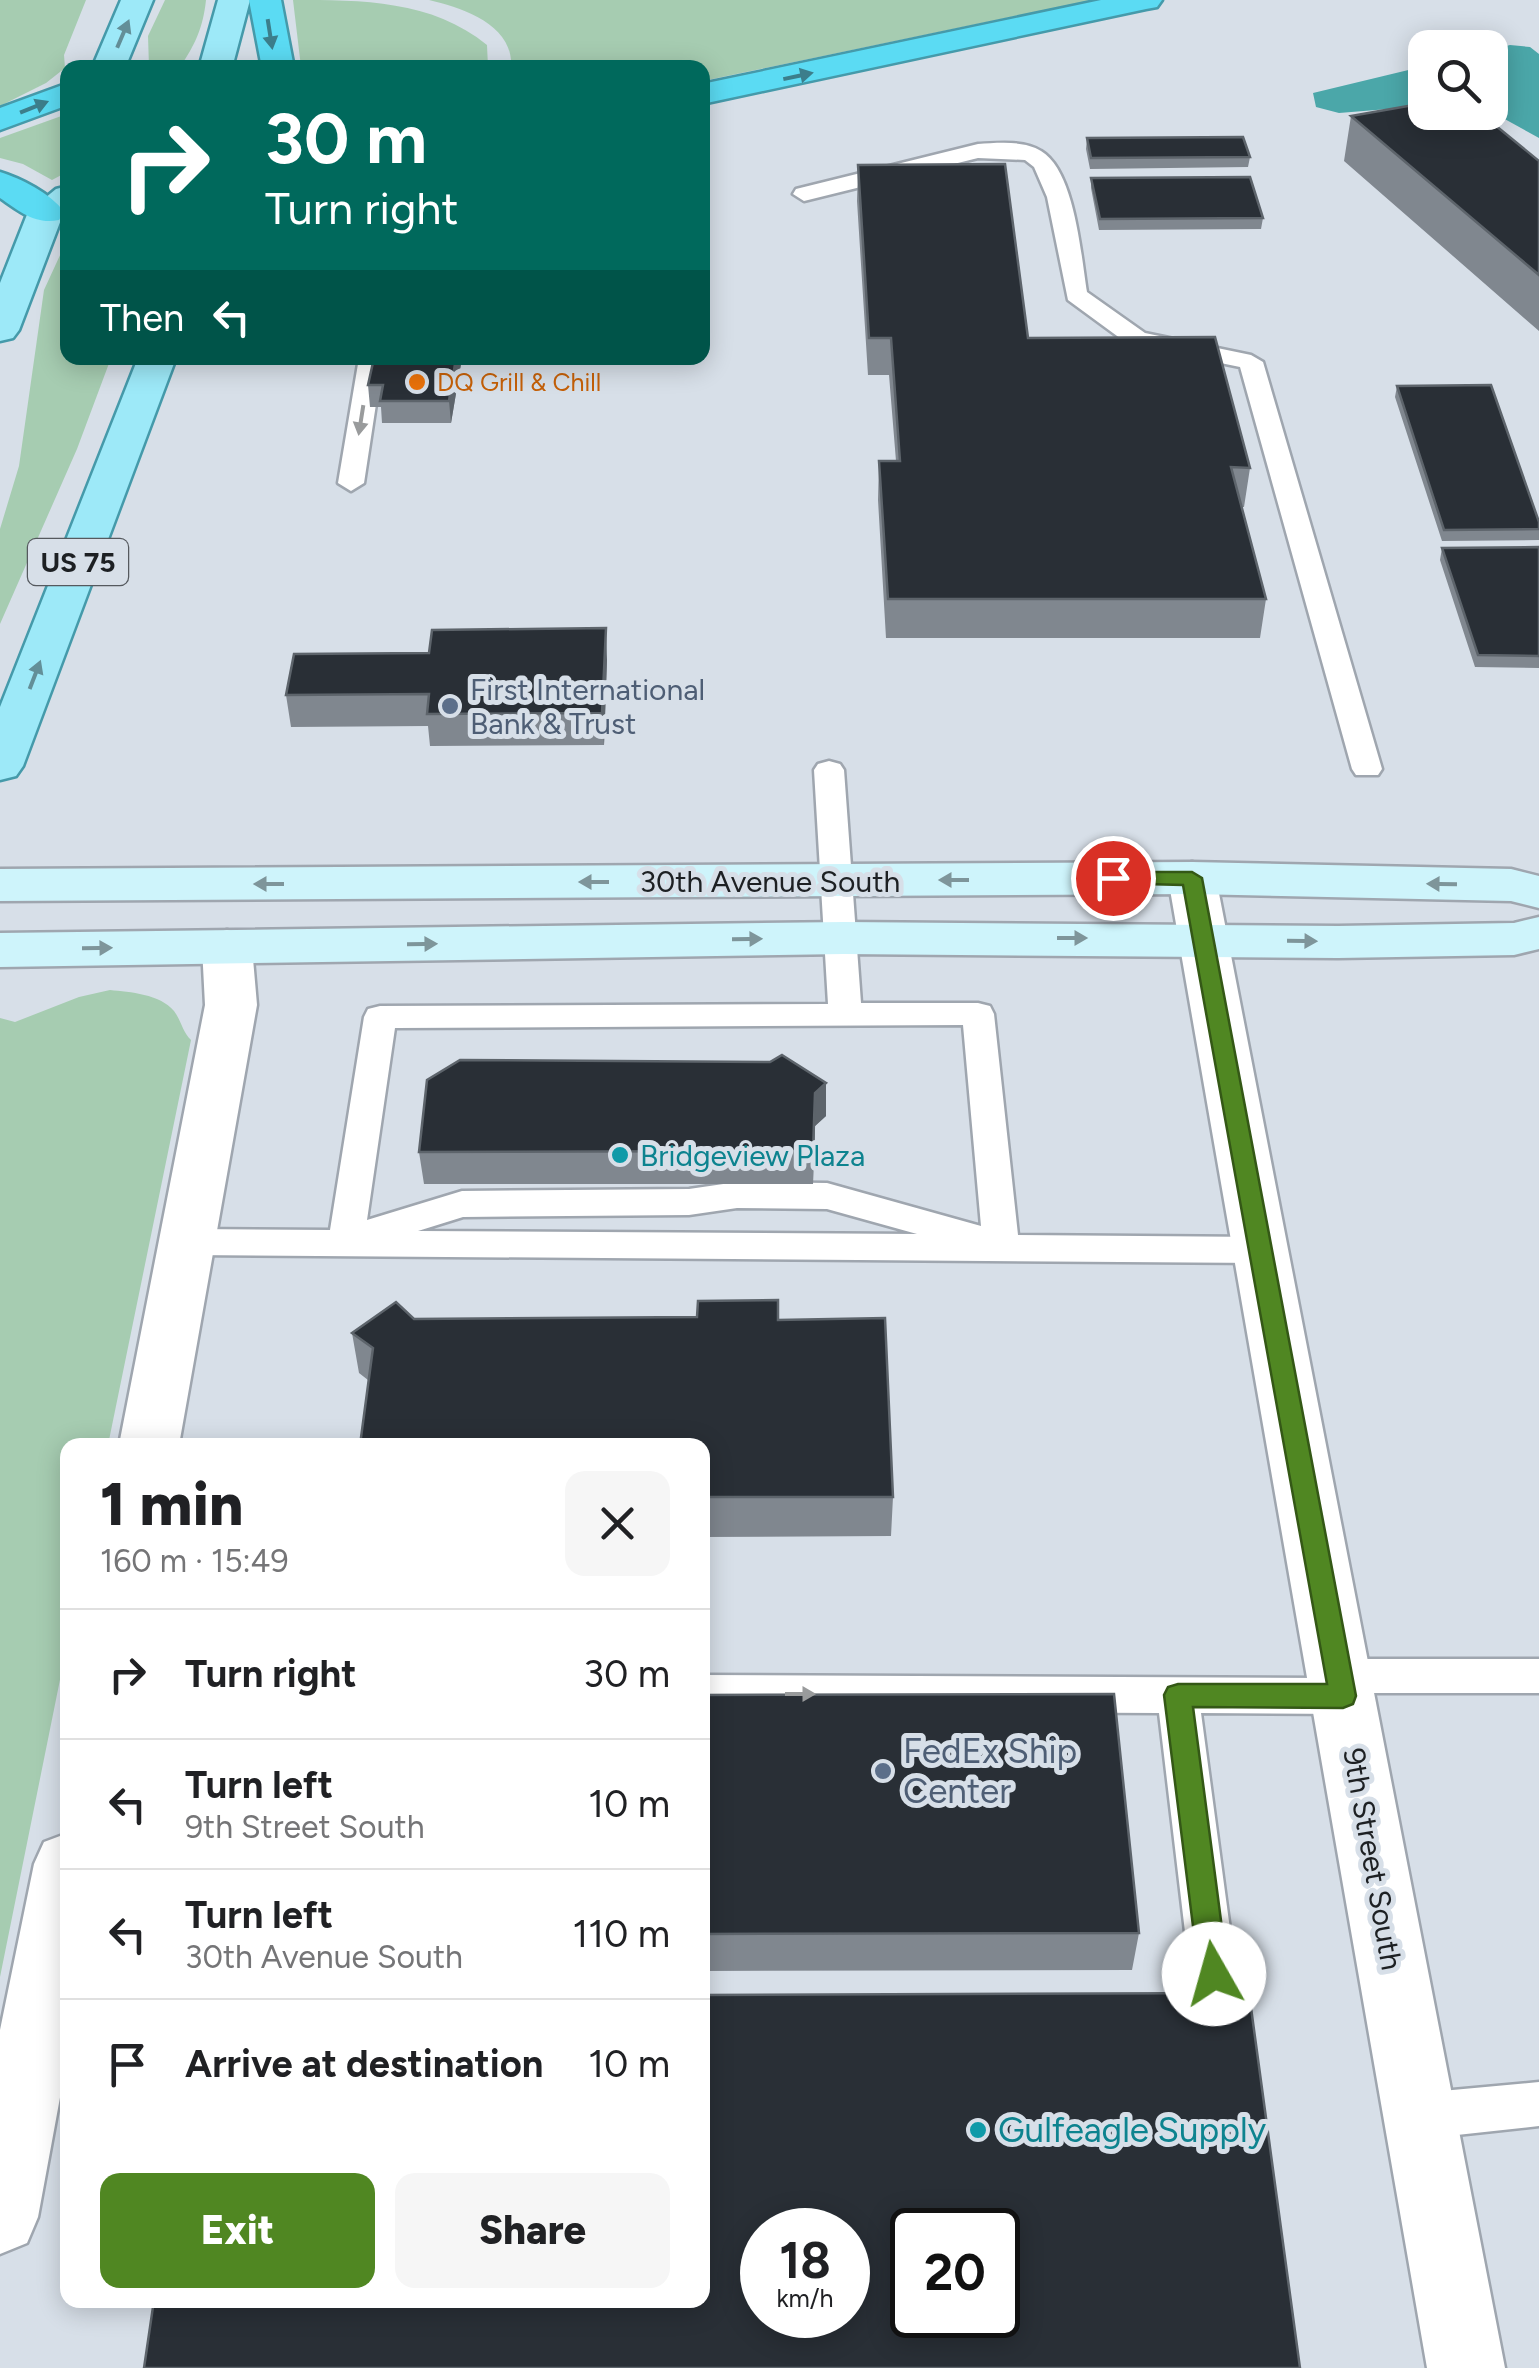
<!DOCTYPE html>
<html lang="en">
<head>
<meta charset="utf-8">
<style>
  :root { --surface:#fff; --page:#f6f6f6; --text:#202124; --muted:#757577; --line:#e0e0e0; --accent:#508722 }
  body { margin:0; font-family:Figtree,sans-serif; background:var(--page); color:var(--text); height:100vh; display:flex; flex-direction:column; font-size:38px; white-space:nowrap }
  * { box-sizing:border-box; margin:0 }
  p { font-size:32px; color:var(--muted) }
  .icon { flex:none; width:55px; height:55px; fill:none; stroke:currentColor; stroke-width:2; stroke-linecap:round; stroke-linejoin:round }
  .map { position:relative; flex:1; overflow:hidden }
  .sheet { position:absolute; left:60px; top:1438px; width:650px; height:870px; display:flex; flex-direction:column; background:var(--surface); border-radius:20px; box-shadow:0 5px 25px #0003 }
  .sheet>* { flex:none }
  .top-card { position:absolute; left:60px; top:60px; width:650px; height:305px; border-radius:20px; box-shadow:0 5px 25px #0003; background:#00695c; color:#fff; overflow:hidden }
  .fabs { position:absolute; left:1408px; top:30px; display:grid; gap:20px }
  .fabs a { display:grid; place-items:center; width:100px; height:100px; border-radius:20px; background:var(--surface); box-shadow:0 5px 25px #0003; font-size:50px }
  .speed { position:absolute; left:740px; top:2208px; display:flex; gap:20px; font-size:50px; font-weight:700; text-align:center }
  .speed>* { display:grid; place-content:center; width:130px; height:130px; border-radius:50%; background:var(--surface); box-shadow:0 5px 25px #0003; line-height:1 }
  .speed small { font-size:25px; font-weight:400 }
  .speed .limit { border:5px solid #111; border-radius:15px; background:#fff; color:#111 }
  .pin { position:absolute; display:grid; place-items:center; width:85px; height:85px; color:#fff; margin:-42px; border:5px solid #fff; border-radius:50%; box-shadow:0 2px 10px #0007 }
  .me { position:absolute; width:110px; margin:-55px; rotate:353deg; stroke-linejoin:round; filter:drop-shadow(0 0 8px #0008) }
  .turn { display:flex; align-items:center; gap:35px; height:210px; padding:0 40px; font-size:45px }
  .turn .icon { width:130px; height:130px; stroke-width:2.5 }
  .turn b { display:block; font-size:70px; line-height:85px }
  .then { display:flex; align-items:center; height:95px; padding:0 40px; background:#0003; gap:20px; font-size:38px }
  .round { display:grid; place-items:center; flex:none; width:105px; height:105px; border-radius:20px; background:var(--page) }
  .summary { display:flex; align-items:center; justify-content:space-between; height:170px; padding:0 40px }
  h1 { font-size:60px; font-weight:800; line-height:75px }
  .action { display:flex; gap:20px; margin-top:auto; padding:20px 40px }
  .action a { flex:1; height:115px; border-radius:20px; background:var(--accent); color:#fff; font-size:40px; font-weight:800; line-height:115px; text-align:center }
  .action a+a { background:var(--page); color:var(--text) }
  ul { padding:0; list-style:none }
  li { display:flex; align-items:center; gap:30px; height:130px; padding:0 40px; border-top:2px solid var(--line) }
  li div { flex:1 }
  li b { display:block; font-size:38px }
  li em { font-style:normal }
  .map>svg:first-child { display:block }
  .green { fill:#a6ccb1 }
  .water { fill:#4ba7a9 }
  .lines { fill:none; stroke-linecap:round; stroke-linejoin:round }
  .lane-casing { stroke:#9fa6af; stroke-width:5 }
  .street-casing { stroke:#9fa6af; stroke-width:5 }
  .secondary-casing { stroke:#9fa6af; stroke-width:5 }
  .primary-casing { stroke:#459aaa; stroke-width:5 }
  .highway-casing { stroke:#459aaa; stroke-width:5 }
  .lane { fill:#fff; fill-rule:evenodd }
  .street { fill:#fff; fill-rule:evenodd }
  .secondary { fill:#cef4fb; fill-rule:evenodd }
  .primary { fill:#9de9f8; fill-rule:evenodd }
  .highway { fill:#5bdbf3; fill-rule:evenodd }
  .wall { fill:#80878f }
  .shaded-wall { fill:#5d646b }
  .building { fill:#292f36; stroke:#5d646b; stroke-width:2.5; fill-rule:evenodd }
  .oneway { fill:#638f98 }
  .oneway2 { fill:#3c7e8b }
  .oneway3 { fill:#999b9c }
  .oneway4 { fill:#7e959a }
  .route { fill:#508722; stroke:#345816; stroke-width:2.5 }
  .food-dot { fill:#e8710a; stroke:#d7dfe8; stroke-width:4 }
  .service-dot { fill:#5c6f8a; stroke:#d7dfe8; stroke-width:4 }
  .culture-dot { fill:#0f9aa8; stroke:#d7dfe8; stroke-width:4 }
  .labels { text-anchor:middle; dominant-baseline:central; stroke-width:10; stroke-linejoin:round; paint-order:stroke }
  .far-food-label { font-size:25px; fill:#c56008; stroke:#d7dfe8; text-anchor:start }
  .shield { fill:#d7dfe8; stroke:#55595e; stroke-width:2.5 }
  .shield-label { font-size:28px; font-weight:bold; fill:#1d2023 }
  .service-label { font-size:30px; fill:#4e5e75; stroke:#d7dfe8; text-anchor:start }
  .street-label { font-size:30px; fill:#1d2023; stroke:#d7dfe8 }
  .culture-label { font-size:30px; fill:#0d838f; stroke:#d7dfe8; text-anchor:start }
  .near-service-label { font-size:35px; fill:#4e5e75; stroke:#d7dfe8; text-anchor:start }
  .near-culture-label { font-size:35px; fill:#0d838f; stroke:#d7dfe8; text-anchor:start }
</style>
</head>
<body>
<div class="map">
<svg width="1539" height="2368" viewBox="0 0 1539 2368">
  <rect width="100%" height="100%" fill="#d7dfe8"/>
  <path class="green" d="M 0,0 L 86,0 L 64,55 L 65,68 L 46,83 L 0,106 Z
    M 165,0 L 206,0 C 203,28 195,45 180,67 L 149,67 L 148,36 Z
    M 293,0 C 362,0 432,0 487,45 L 488,67 L 301,67 Z
    M 429,0 L 1093,0 L 703,81 L 702,68 L 511,67 C 514,25 463,8 429,0 Z
    M 67,114 L 67,172 L 52,180 L 23,164 L 0,158 L 0,138 Z
    M 67,240 L 68,358 L 111,358 L 77,449 L 0,624 L 0,529 L 19,466 L 44,290 Z
    M 110,990 C 130,992 160,994 174,1011 C 181,1020 182,1031 191,1040 L 108,1445 L 68,1445 L 67,1645 L 0,1977 L 0,1018 L 15,1022 L 79,997 Z"/>
  <path class="water" d="M 1510,45 L 1530,47 L 1539,54 L 1539,138 L 1501,117 L 1481,113 L 1490,112 L 1490,50 Z
    M 1425,66 L 1425,106 L 1339,113 L 1316,107 L 1313,93 Z"/>
  <g class="lines">
    <defs>
      <path id="lane" d="M 978,144 C 997,143 1024,140 1041,151 C 1075,171 1081,256 1087,292 L 1145,333 L 1251,355 L 1263,362 L 1382,769 L 1378,775 L 1356,775 L 1352,769 L 1240,367 L 1128,344 L 1068,300 L 1047,197 L 1034,167 L 1025,160 L 978,158 L 804,201 L 793,194 L 796,189 Z
        M 359,358 L 383,358 L 364,483 L 351,491 L 338,483 Z
        M 829,761 L 840,764 L 844,770 L 861,1003 L 978,1003 L 990,1006 L 994,1014 L 1018,1235 L 1262,1237 L 1275,1241 L 1280,1250 L 1275,1259 L 1262,1263 L 190,1255 L 177,1251 L 172,1242 L 177,1233 L 190,1229 L 330,1230 L 364,1017 L 368,1009 L 380,1006 L 828,1004 L 814,770 L 818,764 ZM 963,1025 L 981,1226 L 827,1183 L 737,1182 L 689,1189 L 462,1191 L 367,1220 L 395,1028 ZM 737,1208 L 827,1209 L 917,1234 L 418,1231 L 463,1217 L 689,1215 Z
        M 1340,1659 L 1539,1659 L 1539,1693 L 1363,1693 L 1358,1709 L 1343,1714 L 1201,1713 L 1236,1974 L 1229,1989 L 1213,1995 L 1197,1989 L 1190,1974 L 1159,1713 L 702,1711 L 702,1675 L 1320,1678 L 1325,1664 Z
        M 1539,2082 L 1539,2126 L 1420,2139 L 1403,2132 L 1397,2116 L 1403,2100 L 1420,2093 Z"/>
      <path id="street" d="M 1192,862 L 1209,867 L 1216,878 L 1505,2368 L 1427,2368 L 1168,878 L 1175,867 Z
        M 227,930 L 245,935 L 252,947 L 257,1005 L 179,1445 L 119,1445 L 205,1005 L 202,947 L 209,935 Z
        M 68,1833 L 68,2054 L 38,2217 L 27,2243 L 0,2254 L 0,2030 L 34,1864 L 44,1842 Z"/>
      <path id="secondary" d="M 1192,862 L 1511,869 L 1539,876 L 1539,908 L 1511,901 L 1192,894 L 0,901 L 0,869 Z
        M 1539,917 L 1539,949 L 1514,955 L 1338,958 L 844,954 L 0,967 L 0,933 L 844,922 L 1338,926 L 1514,923 Z"/>
      <path id="primary" d="M 121,0 L 153,0 L 125,68 L 92,68 Z
        M 218,0 L 250,0 L 232,68 L 199,68 Z
        M 68,186 L 68,213 L 62,217 L 19,330 L 13,338 L 0,341 L 0,283 L 28,212 L 56,189 Z
        M 138,358 L 176,358 L 23,766 L 16,776 L 0,780 L 0,707 Z"/>
      <path id="highway" d="M 249,0 L 281,0 L 294,68 L 262,68 Z
        M 1101,0 L 1162,0 L 1157,7 L 1146,9 L 702,104 L 702,84 Z
        M 68,83 L 68,105 L 0,130 L 0,108 Z
        M 0,172 C 20,178 52,194 64,212 L 59,220 C 35,225 19,211 0,198 Z"/>
    </defs>
    <use href="#lane" class="lane-casing"/>
    <use href="#street" class="street-casing"/>
    <use href="#secondary" class="secondary-casing"/>
    <use href="#primary" class="primary-casing"/>
    <use href="#highway" class="highway-casing"/>
    <use href="#lane" class="lane"/>
    <use href="#street" class="street"/>
    <use href="#secondary" class="secondary"/>
    <use href="#primary" class="primary"/>
    <use href="#highway" class="highway"/>
  </g>
  <path class="wall" d="M 1351,116 L 1539,161 L 1539,331 L 1344,161 Z
    M 1087,138 L 1250,157 L 1248,167 L 1090,169 L 1086,149 Z
    M 858,165 L 1028,338 L 1250,468 L 1244,507 L 1242,507 L 1266,599 L 1260,638 L 886,638 L 878,500 L 879,461 L 896,461 L 889,375 L 868,375 L 857,201 Z
    M 1091,178 L 1263,218 L 1261,229 L 1099,230 L 1091,188 Z
    M 462,358 L 451,423 L 382,423 L 381,407 L 370,407 L 368,385 Z
    M 1397,386 L 1539,522 L 1539,540 L 1442,541 L 1395,397 Z
    M 1539,547 L 1539,668 L 1475,667 L 1440,560 L 1442,548 Z
    M 429,653 L 607,660 L 604,745 L 430,746 L 428,726 L 291,727 L 286,695 Z
    M 826,1083 L 826,1116 L 815,1126 L 813,1184 L 424,1184 L 419,1152 Z
    M 414,1319 L 893,1497 L 891,1536 L 702,1537 L 702,1445 L 368,1380 L 359,1373 L 352,1333 Z
    M 702,1695 L 1139,1933 L 1132,1970 L 702,1971 Z"/>
  <path class="shaded-wall" d="M 456,358 L 462,358 L 451,423 L 449,401 Z
    M 606,628 L 607,660 L 604,745 L 602,713 Z
    M 826,1083 L 826,1116 L 815,1126 L 813,1184 L 815,1093 Z"/>
  <path class="building" d="M 1425,103 L 1425,112 L 1479,112 L 1539,161 L 1539,275 L 1351,116 Z
    M 1243,137 L 1250,157 L 1091,158 L 1087,138 Z
    M 1005,164 L 1028,338 L 1215,337 L 1250,468 L 1231,467 L 1266,599 L 888,599 L 879,461 L 900,461 L 891,338 L 869,338 L 858,165 Z
    M 1250,177 L 1263,218 L 1100,219 L 1091,178 Z
    M 374,358 L 456,358 L 449,401 L 380,401 L 383,385 L 368,385 Z
    M 1491,385 L 1539,522 L 1539,529 L 1444,530 L 1397,386 Z
    M 1539,547 L 1539,656 L 1478,655 L 1442,548 Z
    M 606,628 L 602,713 L 427,714 L 429,694 L 286,695 L 294,654 L 429,653 L 432,630 Z
    M 782,1055 L 826,1083 L 815,1093 L 813,1151 L 419,1152 L 427,1080 L 460,1060 L 770,1062 Z
    M 778,1300 L 778,1320 L 885,1318 L 893,1497 L 702,1497 L 702,1445 L 360,1445 L 373,1348 L 352,1333 L 396,1302 L 414,1319 L 697,1317 L 698,1301 Z
    M 1114,1694 L 1139,1933 L 702,1934 L 702,1695 Z
    M 1249,1993 L 1300,2368 L 144,2368 L 154,2300 L 702,2300 L 702,1995 ZM 762,2230 L 848,2230 L 848,2315 L 762,2315 ZM 912,2230 L 998,2230 L 998,2315 L 912,2315 Z"/>
  <defs><path id="oneway-solid" d="M-6-.8H1V-3.2L6.5 0L1 3.2V.8H-6Z" transform="scale(2.5)"/></defs>
  <g class="oneway">
    <use href="#oneway-solid" transform="translate(123 34) rotate(-67)"/>
    <use href="#oneway-solid" transform="translate(35 675) rotate(-69)"/>
  </g>
  <g class="oneway2">
    <use href="#oneway-solid" transform="translate(270 34) rotate(81)"/>
    <use href="#oneway-solid" transform="translate(798 76) rotate(-12)"/>
    <use href="#oneway-solid" transform="translate(34 107) rotate(-22)"/>
  </g>
  <g class="oneway3">
    <use href="#oneway-solid" transform="translate(361 420) rotate(99)"/>
    <use href="#oneway-solid" transform="translate(800 1694)"/>
  </g>
  <g class="oneway4">
    <use href="#oneway-solid" transform="translate(954 880) rotate(180)"/>
    <use href="#oneway-solid" transform="translate(594 882) rotate(180)"/>
    <use href="#oneway-solid" transform="translate(269 884) rotate(180)"/>
    <use href="#oneway-solid" transform="translate(1442 884) rotate(-179)"/>
    <use href="#oneway-solid" transform="translate(1072 938)"/>
    <use href="#oneway-solid" transform="translate(747 939) rotate(-1)"/>
    <use href="#oneway-solid" transform="translate(1302 941) rotate(1)"/>
    <use href="#oneway-solid" transform="translate(422 944) rotate(-1)"/>
    <use href="#oneway-solid" transform="translate(97 948) rotate(-1)"/>
  </g>
  <path class="route" d="M 1113,872 L 1192,872 L 1202,878 L 1356,1696 L 1353,1704 L 1343,1708 L 1193,1707 L 1228,1974 L 1224,1983 L 1214,1987 L 1203,1983 L 1199,1974 L 1164,1695 L 1168,1687 L 1178,1684 L 1327,1684 L 1183,885 L 1106,883 L 1106,874 Z"/>
  <circle class="food-dot" cx="417" cy="382" r="10"/>
  <g class="service-dot">
    <circle cx="450" cy="706" r="10"/>
    <circle cx="883" cy="1771" r="10"/>
  </g>
  <g class="culture-dot">
    <circle cx="620" cy="1155" r="10"/>
    <circle cx="978" cy="2130" r="10"/>
  </g>
  <g class="labels">
    <g class="far-food-label">
      <text x="437" y="382">DQ Grill &amp; Chill</text>
    </g>
    <rect class="shield" x="28" y="539" width="100" height="46" rx="8"/>
    <g class="shield-label">
      <text x="78" y="562">US 75</text>
    </g>
    <g class="service-label">
      <text x="470" y="689">First International<tspan x="470" dy="34">Bank &amp; Trust</tspan></text>
    </g>
    <g class="street-label">
      <text x="770" y="881">30th Avenue South</text>
      <text transform="translate(1373 1859) rotate(80)">9th Street South</text>
    </g>
    <g class="culture-label">
      <text x="640" y="1155">Bridgeview Plaza</text>
    </g>
    <g class="near-service-label">
      <text x="903" y="1751">FedEx Ship<tspan x="903" dy="40">Center</tspan></text>
    </g>
    <g class="near-culture-label">
      <text x="998" y="2130">Gulfeagle Supply</text>
    </g>
  </g>
</svg>
<div class="fabs">
<a><svg class="icon" aria-label="search" viewBox="0 0 24 24"><circle cx="10" cy="10" r="6"/><path d="M15 15l6 6"/></svg></a>
</div>
<div class="speed"><div>18<small>km/h</small></div><div class="limit">20</div></div>
<div class="pin" style="left:1113px;top:878px;background:#d93025"><svg class="icon" aria-label="arrive" viewBox="0 0 24 24"><path d="M6 21V4h12l-3 4 3 4H6"/></svg></div>
<svg class="me" style="left:1214px;top:1974px" viewBox="-20 -20 40 40"><circle r="19" fill="#fff"/><path d="M0-13L10 11 0 6-10 11z" fill="#508722"/></svg>
<div class="top-card">
<div class="turn"><svg class="icon" aria-label="right" viewBox="0 0 24 24"><path d="M7 20v-9h11M14 6l5 5-5 5"/></svg><div><b>30 m</b>Turn right</div></div>
<div class="then">Then<svg class="icon" aria-label="left" viewBox="0 0 24 24"><path d="M17 20v-9H6M10 6l-5 5 5 5"/></svg></div>
</div>
<section class="sheet">
<div class="summary"><div><h1>1 min</h1><p>160 m · 15:49</p></div><a class="round"><svg class="icon" aria-label="close" viewBox="0 0 24 24"><path d="M6 6l12 12M18 6L6 18"/></svg></a></div>
<ul>
<li><svg class="icon" aria-label="right" viewBox="0 0 24 24"><path d="M7 20v-9h11M14 6l5 5-5 5"/></svg><div><b>Turn right</b></div><em>30 m</em></li>
<li><svg class="icon" aria-label="left" viewBox="0 0 24 24"><path d="M17 20v-9H6M10 6l-5 5 5 5"/></svg><div><b>Turn left</b><p>9th Street South</p></div><em>10 m</em></li>
<li><svg class="icon" aria-label="left" viewBox="0 0 24 24"><path d="M17 20v-9H6M10 6l-5 5 5 5"/></svg><div><b>Turn left</b><p>30th Avenue South</p></div><em>110 m</em></li>
<li><svg class="icon" aria-label="arrive" viewBox="0 0 24 24"><path d="M6 21V4h12l-3 4 3 4H6"/></svg><div><b>Arrive at destination</b></div><em>10 m</em></li>
</ul>
<div class="action"><a>Exit</a><a>Share</a></div>
</section>
</div>
</body>
</html>
